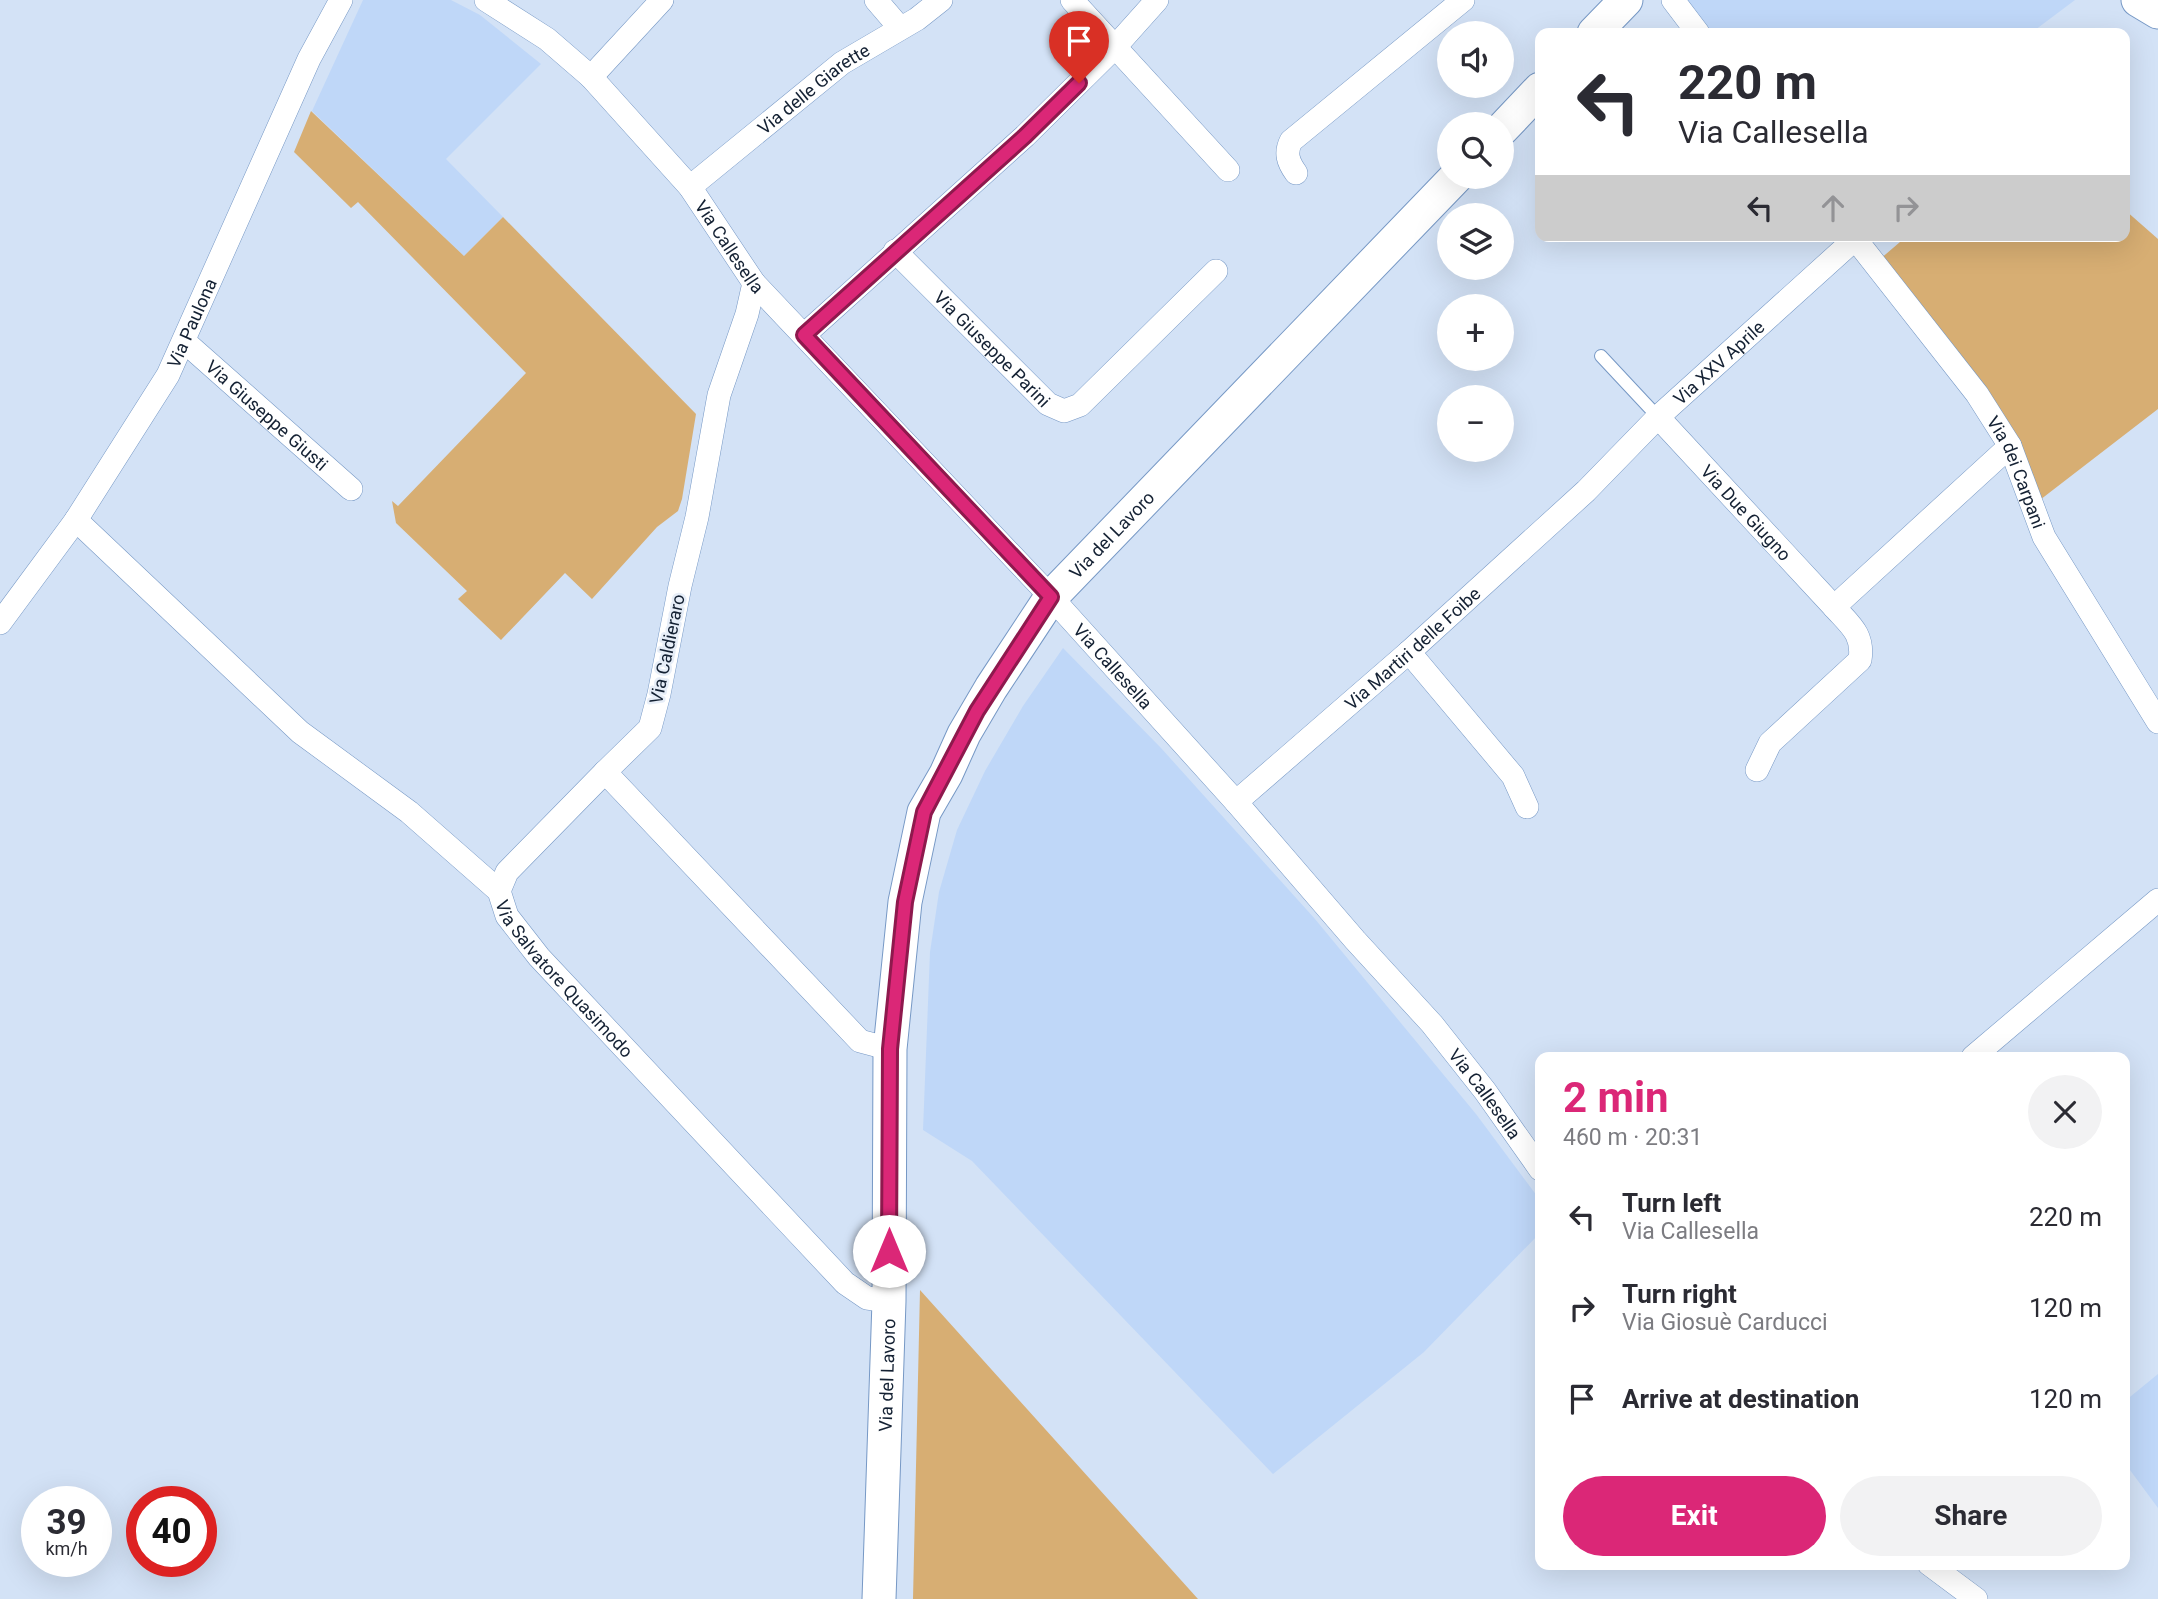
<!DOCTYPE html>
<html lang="en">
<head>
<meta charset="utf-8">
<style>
  :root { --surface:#fff; --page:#f2f2f3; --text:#2b2b33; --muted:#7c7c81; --accent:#db2777 }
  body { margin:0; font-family:Roboto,sans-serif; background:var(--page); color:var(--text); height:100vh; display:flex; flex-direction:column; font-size:26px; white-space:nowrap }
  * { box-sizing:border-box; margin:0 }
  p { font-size:23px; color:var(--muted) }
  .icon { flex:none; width:38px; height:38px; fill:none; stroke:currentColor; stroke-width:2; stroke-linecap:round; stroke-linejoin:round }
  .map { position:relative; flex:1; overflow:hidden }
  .drawer { position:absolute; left:1535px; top:1052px; width:595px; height:518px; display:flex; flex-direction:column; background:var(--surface); border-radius:14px; box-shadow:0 7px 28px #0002 }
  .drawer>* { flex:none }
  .guide { position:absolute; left:1535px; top:28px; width:595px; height:214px; border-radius:14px; box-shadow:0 7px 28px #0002; background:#fff; color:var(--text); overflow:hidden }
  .fabs { position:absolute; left:1437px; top:21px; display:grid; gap:14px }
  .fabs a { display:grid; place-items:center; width:77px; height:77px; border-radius:50%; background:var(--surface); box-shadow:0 7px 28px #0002; font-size:35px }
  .speed { position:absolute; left:21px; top:1486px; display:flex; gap:14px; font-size:35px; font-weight:700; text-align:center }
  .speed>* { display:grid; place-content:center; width:91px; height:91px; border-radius:50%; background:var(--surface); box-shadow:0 7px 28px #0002; line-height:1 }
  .speed small { font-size:18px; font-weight:400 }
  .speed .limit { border:10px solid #d22; background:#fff; color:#111 }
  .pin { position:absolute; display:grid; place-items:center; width:60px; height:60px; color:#fff; margin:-72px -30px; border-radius:50% 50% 50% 0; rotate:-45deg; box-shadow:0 0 7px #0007 }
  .pin .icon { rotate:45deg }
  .me { position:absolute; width:77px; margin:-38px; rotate:0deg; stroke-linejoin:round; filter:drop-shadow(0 0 5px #0008) }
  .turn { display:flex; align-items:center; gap:24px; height:147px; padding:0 28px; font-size:32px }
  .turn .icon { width:91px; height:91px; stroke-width:2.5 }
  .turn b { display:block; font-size:49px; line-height:60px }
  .lanes { display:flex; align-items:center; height:66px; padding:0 28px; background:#0003; justify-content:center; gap:35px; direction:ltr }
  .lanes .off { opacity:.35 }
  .round { display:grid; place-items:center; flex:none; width:74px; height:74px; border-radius:37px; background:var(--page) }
  .summary { display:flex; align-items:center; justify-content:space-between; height:119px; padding:0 28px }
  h1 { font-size:42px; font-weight:700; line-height:52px; color:var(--accent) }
  .action { display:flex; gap:14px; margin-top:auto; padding:14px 28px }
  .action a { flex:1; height:80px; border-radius:42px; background:var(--accent); color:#fff; font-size:28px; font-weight:700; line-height:80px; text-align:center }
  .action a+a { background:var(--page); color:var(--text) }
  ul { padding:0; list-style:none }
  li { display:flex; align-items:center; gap:21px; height:91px; padding:0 28px }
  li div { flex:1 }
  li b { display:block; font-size:26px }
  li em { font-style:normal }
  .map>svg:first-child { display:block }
  .built { fill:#bfd7f8 }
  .green { fill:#d7ae73 }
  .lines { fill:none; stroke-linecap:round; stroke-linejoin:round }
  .lane-casing { stroke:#7698c5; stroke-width:14 }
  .street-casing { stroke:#7698c5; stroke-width:24 }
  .secondary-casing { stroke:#7698c5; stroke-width:35 }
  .lane { stroke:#fff; stroke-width:12 }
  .street { stroke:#fff; stroke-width:23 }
  .secondary { stroke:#fff; stroke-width:33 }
  .route-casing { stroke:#8e194d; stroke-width:18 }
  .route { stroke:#db2777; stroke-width:12 }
  .labels { text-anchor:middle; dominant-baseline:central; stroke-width:5; stroke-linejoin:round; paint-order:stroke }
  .street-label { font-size:18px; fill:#142133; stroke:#e7eef8 }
</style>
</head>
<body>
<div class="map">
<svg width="2158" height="1599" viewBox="0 0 2158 1599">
  <rect width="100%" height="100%" fill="#d3e2f6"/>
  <path class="built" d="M 363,0 L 451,0 L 480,15 L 541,64 L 446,159 L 503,217 L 464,256 L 312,111 Z
    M 1682,0 L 2075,0 L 2031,33 L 1689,33 Z
    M 1063,648 L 1161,748 L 1315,919 L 1476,1114 L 1540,1200 L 1540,1233 L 1424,1352 L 1273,1474 L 972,1161 L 923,1130 L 930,952 L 939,892 L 957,830 L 985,771 L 1023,706 Z
    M 2158,1374 L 2158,1508 L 2124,1462 L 2125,1401 Z"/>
  <path class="green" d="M 311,111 L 464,256 L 503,217 L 696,414 L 682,499 L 678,511 L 657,527 L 592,599 L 565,573 L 501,640 L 458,599 L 467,591 L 396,523 L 392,501 L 398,506 L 526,373 L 358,202 L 351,208 L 294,152 Z
    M 2125,210 L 2158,239 L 2158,409 L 2036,503 L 1879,260 L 1907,236 L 2124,236 Z
    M 920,1290 L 1198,1599 L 913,1599 Z"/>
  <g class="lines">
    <defs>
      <path id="lane" d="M 1601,356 L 1658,417"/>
      <g id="street">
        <path id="s1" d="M 486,0 L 547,39 L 591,77 L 690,187 L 754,283 L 1051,597 L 1236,802 L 1355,940 L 1432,1024 L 1485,1091 L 1540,1169"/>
        <path d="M 876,0 L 900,28"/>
        <path d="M 1072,0 L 1228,170"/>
        <path d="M 1673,0 L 1698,33"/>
        <path d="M 591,77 L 662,0"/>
        <path d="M 1296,173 C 1288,162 1285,153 1291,141 L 1463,0"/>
        <path id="s2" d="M 690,187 L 842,63 L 917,19 L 941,0"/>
        <path id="s3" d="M 1853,236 L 1977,394 L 2010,446 L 2044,537 L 2158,722"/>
        <path id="s4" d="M 895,251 L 1048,404 L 1064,411 L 1080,405 L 1216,271"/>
        <path d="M 754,283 L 747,314 L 719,395 L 697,517 L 680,586 L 659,694 L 650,728 L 605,772 L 860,1041 L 890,1049"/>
        <path d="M 804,335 L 1025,136 L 1115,47 L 1157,0"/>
        <path id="s5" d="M 185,342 L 351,489"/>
        <path id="s6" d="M 1658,417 L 1834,607 C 1850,625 1864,634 1860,660 L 1770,743 L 1757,770"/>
        <path id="s7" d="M 76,520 L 300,732 L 409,812 L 499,891 L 507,916 L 539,957 L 845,1283 L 867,1298 L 889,1301"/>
        <path d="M 1834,607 L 2010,446"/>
        <path id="s8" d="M 0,623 L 76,520 L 168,375 L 309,59 L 341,0"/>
        <path d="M 1409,652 L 1513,776 L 1527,807"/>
        <path id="s9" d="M 1236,802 L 1409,652 L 1586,491 L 1658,417 L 1855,239"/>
        <path d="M 499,891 L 507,872 L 605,772"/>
        <path d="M 1973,1057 L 2158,900"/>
        <path d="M 1929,1564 L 1976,1599"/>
      </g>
      <g id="secondary">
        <path d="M 2138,0 L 2158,12"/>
        <path d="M 1594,33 L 1626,0"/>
        <path d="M 1502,129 L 1540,89"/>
        <path id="s10" d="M 879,1599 L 889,1301 L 890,1049 L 905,902 L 924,812 L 946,774 L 964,734 L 991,688 L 1051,597 L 1456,177"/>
      </g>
    </defs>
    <use href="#lane" class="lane-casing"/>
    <use href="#street" class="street-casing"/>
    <use href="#secondary" class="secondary-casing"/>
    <use href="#lane" class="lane"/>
    <use href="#street" class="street"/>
    <use href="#secondary" class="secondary"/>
  </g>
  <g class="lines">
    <defs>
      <path id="route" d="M 889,1251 L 890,1049 L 905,902 L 924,812 L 977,711 L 1051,597 L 804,335 L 1025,136 L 1079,83"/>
    </defs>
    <use href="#route" class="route-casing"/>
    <use href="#route" class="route"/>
  </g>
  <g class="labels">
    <g class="street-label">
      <text stroke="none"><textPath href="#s2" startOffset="158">Via delle Giarette</textPath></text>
      <text stroke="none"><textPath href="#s1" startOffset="350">Via Callesella</textPath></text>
      <text stroke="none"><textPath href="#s8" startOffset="357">Via Paulona</textPath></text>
      <text stroke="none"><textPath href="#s4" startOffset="138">Via Giuseppe Parini</textPath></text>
      <text stroke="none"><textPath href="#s9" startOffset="653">Via XXV Aprile</textPath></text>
      <text stroke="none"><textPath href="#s5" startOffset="110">Via Giuseppe Giusti</textPath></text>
      <text stroke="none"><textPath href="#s3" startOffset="289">Via dei Carpani</textPath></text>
      <text stroke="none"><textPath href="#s6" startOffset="130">Via Due Giugno</textPath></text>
      <text stroke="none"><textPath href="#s10" startOffset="1127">Via del Lavoro</textPath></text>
      <text stroke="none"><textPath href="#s9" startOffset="234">Via Martiri delle Foibe</textPath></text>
      <text transform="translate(667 649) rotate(-78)">Via Caldieraro</text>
      <text stroke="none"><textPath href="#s1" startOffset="919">Via Callesella</textPath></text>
      <text stroke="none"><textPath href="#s7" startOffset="674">Via Salvatore Quasimodo</textPath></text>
      <text stroke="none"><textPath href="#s1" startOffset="1486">Via Callesella</textPath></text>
      <text stroke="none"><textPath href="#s10" startOffset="224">Via del Lavoro</textPath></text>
    </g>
  </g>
</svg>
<div class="fabs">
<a><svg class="icon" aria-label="sound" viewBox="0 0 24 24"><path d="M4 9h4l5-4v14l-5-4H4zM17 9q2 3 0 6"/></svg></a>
<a><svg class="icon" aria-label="search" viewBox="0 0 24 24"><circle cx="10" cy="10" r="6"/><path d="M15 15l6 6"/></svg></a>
<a><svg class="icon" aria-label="layers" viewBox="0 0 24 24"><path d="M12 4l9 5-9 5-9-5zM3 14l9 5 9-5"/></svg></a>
<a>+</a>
<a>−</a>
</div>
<div class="speed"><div>39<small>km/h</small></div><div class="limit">40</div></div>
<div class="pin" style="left:1079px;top:83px;background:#d93025"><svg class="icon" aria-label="arrive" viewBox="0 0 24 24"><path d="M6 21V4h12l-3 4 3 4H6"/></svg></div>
<svg class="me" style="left:889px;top:1251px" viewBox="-20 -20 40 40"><circle r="19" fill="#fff"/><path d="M0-13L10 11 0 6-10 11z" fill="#db2777"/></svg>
<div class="guide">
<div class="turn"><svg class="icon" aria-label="left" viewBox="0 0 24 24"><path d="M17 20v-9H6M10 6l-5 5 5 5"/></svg><div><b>220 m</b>Via Callesella</div></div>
<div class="lanes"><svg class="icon" aria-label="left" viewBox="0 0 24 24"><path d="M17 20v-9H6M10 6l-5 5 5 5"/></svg><svg class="icon off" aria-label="ahead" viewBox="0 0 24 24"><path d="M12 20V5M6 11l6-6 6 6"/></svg><svg class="icon off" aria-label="right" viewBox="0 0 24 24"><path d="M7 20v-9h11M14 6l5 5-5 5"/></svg></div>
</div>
<section class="drawer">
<div class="summary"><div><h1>2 min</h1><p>460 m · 20:31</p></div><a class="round"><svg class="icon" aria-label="close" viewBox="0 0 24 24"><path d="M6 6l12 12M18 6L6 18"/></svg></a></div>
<ul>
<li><svg class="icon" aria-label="left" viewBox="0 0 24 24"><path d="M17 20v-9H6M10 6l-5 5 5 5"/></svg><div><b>Turn left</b><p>Via Callesella</p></div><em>220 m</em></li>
<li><svg class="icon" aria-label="right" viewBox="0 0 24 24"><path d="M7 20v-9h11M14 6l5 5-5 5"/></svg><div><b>Turn right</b><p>Via Giosuè Carducci</p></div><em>120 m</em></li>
<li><svg class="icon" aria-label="arrive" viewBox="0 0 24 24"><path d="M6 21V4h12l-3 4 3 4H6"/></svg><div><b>Arrive at destination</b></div><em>120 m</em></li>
</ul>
<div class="action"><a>Exit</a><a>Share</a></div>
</section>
</div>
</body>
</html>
